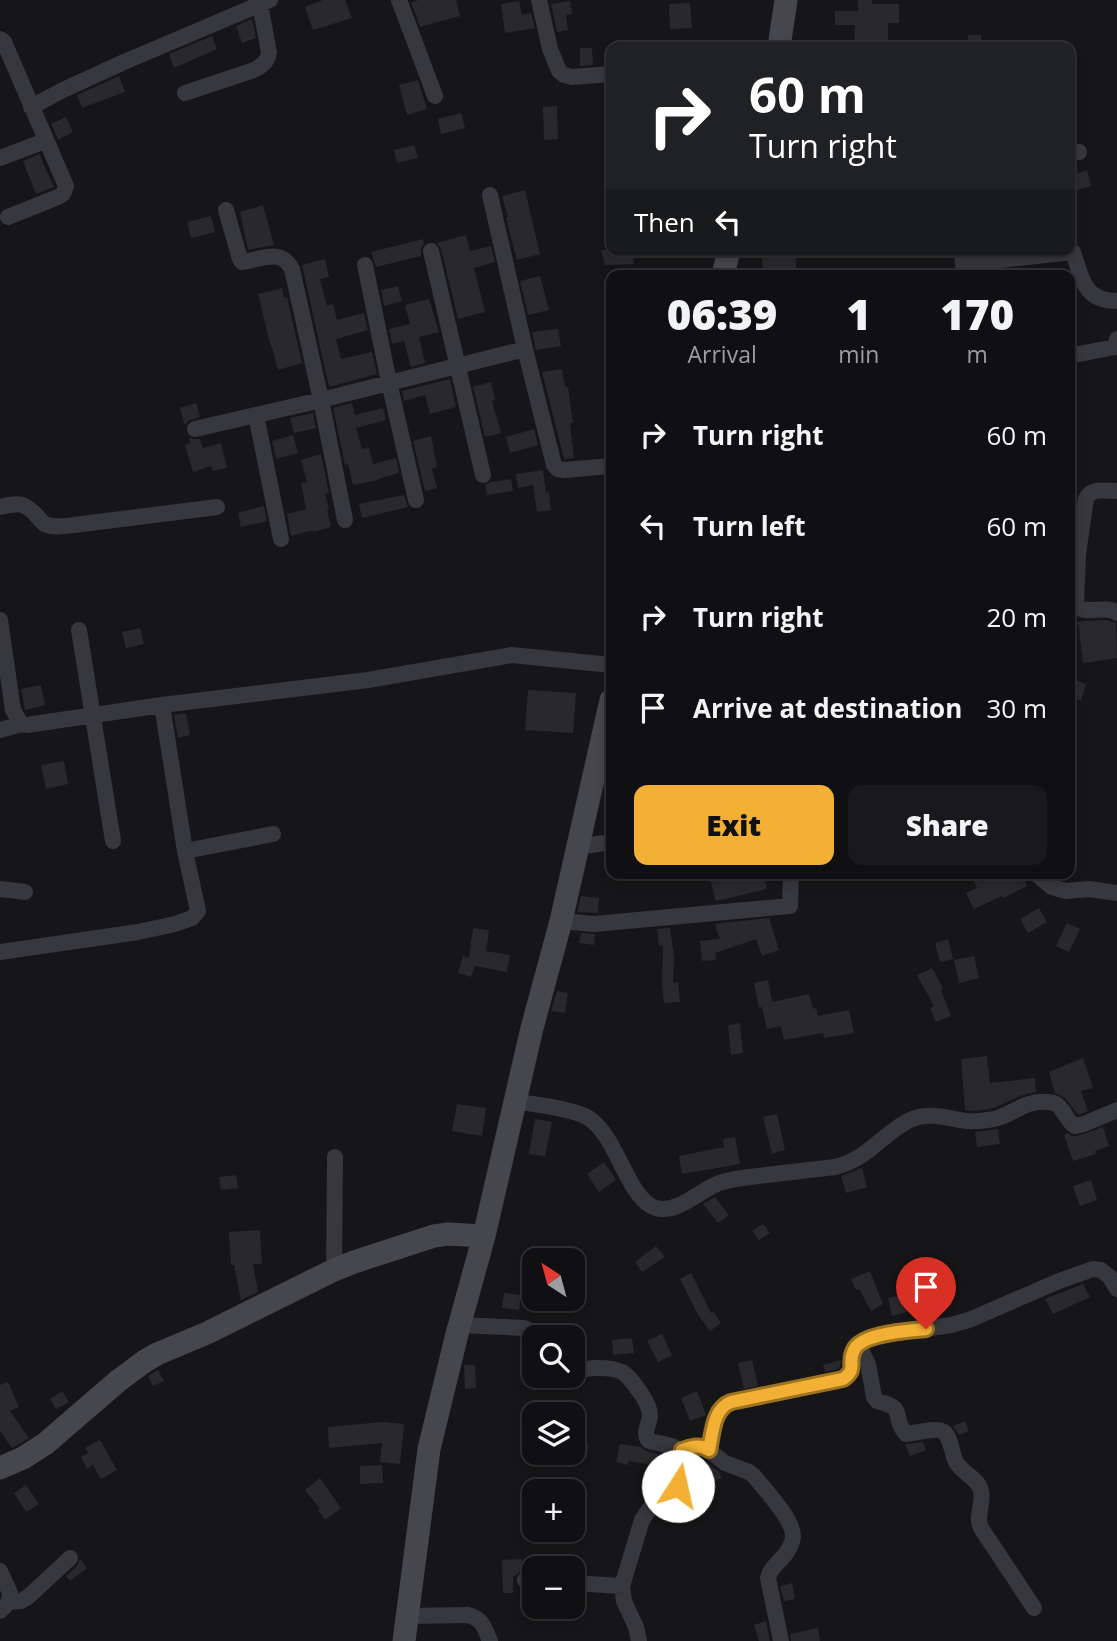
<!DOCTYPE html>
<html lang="en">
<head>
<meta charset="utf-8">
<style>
  :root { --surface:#101012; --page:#19191b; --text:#f1f3f6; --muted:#9c9d9f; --line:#303032; --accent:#f2b134 }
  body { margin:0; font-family:"Open Sans",sans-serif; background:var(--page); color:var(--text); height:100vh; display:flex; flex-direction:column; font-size:26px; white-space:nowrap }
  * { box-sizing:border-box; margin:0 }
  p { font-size:23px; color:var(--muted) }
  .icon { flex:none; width:38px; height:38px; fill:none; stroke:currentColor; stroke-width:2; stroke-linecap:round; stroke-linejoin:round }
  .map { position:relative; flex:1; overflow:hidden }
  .details { position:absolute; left:606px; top:270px; width:469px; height:609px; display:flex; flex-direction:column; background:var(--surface); border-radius:14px; box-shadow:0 4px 10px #0003,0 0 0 2px var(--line) }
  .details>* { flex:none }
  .guide { position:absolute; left:606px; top:42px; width:469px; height:214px; border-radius:14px; box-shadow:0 4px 10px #0003,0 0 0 2px var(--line); background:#202124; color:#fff; overflow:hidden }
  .needle { width:46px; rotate:324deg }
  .buttons { position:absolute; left:522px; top:1248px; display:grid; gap:14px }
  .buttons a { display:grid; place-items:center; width:63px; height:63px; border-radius:14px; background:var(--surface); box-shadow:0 4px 10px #0003,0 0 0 2px var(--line); font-size:35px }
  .pin { position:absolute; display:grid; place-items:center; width:60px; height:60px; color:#fff; margin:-72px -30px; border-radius:50% 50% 50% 0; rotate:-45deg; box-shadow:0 0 7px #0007 }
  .pin .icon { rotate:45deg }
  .me { position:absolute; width:77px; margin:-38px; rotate:10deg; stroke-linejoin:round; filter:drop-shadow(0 0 5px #0008) }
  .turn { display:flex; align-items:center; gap:24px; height:147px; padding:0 28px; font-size:32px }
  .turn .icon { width:91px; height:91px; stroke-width:2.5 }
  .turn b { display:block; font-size:49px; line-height:60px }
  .then { display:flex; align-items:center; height:66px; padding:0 28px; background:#0003; gap:14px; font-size:26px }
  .eta { display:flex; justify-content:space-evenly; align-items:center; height:119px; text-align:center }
  .eta b { font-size:42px; font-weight:800; line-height:49px }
  .primary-button { display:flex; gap:14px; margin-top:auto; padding:14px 28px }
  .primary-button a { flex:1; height:80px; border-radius:14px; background:var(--accent); color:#111; font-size:28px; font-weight:800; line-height:80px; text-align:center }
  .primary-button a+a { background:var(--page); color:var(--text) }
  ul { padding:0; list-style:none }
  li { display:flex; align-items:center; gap:21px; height:91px; padding:0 28px }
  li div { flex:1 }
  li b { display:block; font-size:26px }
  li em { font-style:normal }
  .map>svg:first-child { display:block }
  .building { fill:#29292c }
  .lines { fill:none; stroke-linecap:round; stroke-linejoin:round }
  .street { stroke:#37383d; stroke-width:16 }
  .secondary { stroke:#45474d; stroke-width:23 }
  .route-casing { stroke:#9d7322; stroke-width:18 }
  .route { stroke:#f2b134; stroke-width:12 }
</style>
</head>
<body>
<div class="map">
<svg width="1117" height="1641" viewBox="0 0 1117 1641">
  <rect width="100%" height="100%" fill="#161618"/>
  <path class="building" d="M 323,0 L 345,0 L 352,18 L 313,30 L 305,7 Z
    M 419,0 L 456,0 L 460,16 L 420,27 L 411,2 Z
    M 858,0 L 872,0 L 872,4 L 899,4 L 899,23 L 888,23 L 888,47 L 854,47 L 855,25 L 835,25 L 835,11 L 858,11 Z
    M 519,1 L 522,15 L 531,13 L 535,28 L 505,33 L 501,4 Z
    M 570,1 L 572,14 L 566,15 L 568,30 L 557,32 L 551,4 Z
    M 690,3 L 692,28 L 670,29 L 669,4 Z
    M 252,19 L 256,38 L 242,43 L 236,26 Z
    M 968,35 L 981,35 L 981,47 L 968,47 Z
    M 212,36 L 217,49 L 174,68 L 169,54 Z
    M 580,48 L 592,48 L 593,65 L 580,66 Z
    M 119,76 L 125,92 L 82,108 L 77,95 Z
    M 418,80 L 427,109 L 407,115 L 399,85 Z
    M 557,106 L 558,139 L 544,140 L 543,107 Z
    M 461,113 L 465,128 L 441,134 L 438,119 Z
    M 66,117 L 73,132 L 58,140 L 51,124 Z
    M 414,145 L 418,158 L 397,163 L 394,150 Z
    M 39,154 L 54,187 L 36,194 L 23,161 Z
    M 1087,170 L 1091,186 L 1077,190 L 1072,175 Z
    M 525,190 L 540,254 L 517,260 L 506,218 L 508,217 L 502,196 Z
    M 263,205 L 274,245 L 248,250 L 240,212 Z
    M 211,216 L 215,232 L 191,238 L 187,222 Z
    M 466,235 L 470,251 L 491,246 L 495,262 L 474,268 L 485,312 L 458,319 L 441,249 L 437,243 Z
    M 423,239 L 424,243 L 421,249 L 421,256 L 376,267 L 371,252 Z
    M 601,250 L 633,250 L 634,264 L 605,265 Z
    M 796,256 L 796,275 L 763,275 L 762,257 Z
    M 325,259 L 329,277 L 320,279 L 327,306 L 333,304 L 337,320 L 364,313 L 368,330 L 336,339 L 341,359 L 372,352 L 377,374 L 329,387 L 302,265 Z
    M 540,276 L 549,310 L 528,315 L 520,281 Z
    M 398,286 L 402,301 L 384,306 L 381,290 Z
    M 282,288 L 284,298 L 287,297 L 302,363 L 278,370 L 272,347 L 271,347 L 258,294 Z
    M 429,299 L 439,332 L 419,337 L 425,363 L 411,367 L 404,341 L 392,344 L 389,329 L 410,324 L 405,305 Z
    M 558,329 L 561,346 L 536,350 L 532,332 Z
    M 562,369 L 565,387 L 568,387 L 573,423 L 570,423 L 574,458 L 564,459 L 542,372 Z
    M 450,379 L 456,407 L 430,414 L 425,395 L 404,401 L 402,391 Z
    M 491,382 L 495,400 L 492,401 L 501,433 L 485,437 L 473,387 Z
    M 196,403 L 200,417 L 188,421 L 185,426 L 180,408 Z
    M 352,403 L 355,415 L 383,408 L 386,420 L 356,428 L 362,449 L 369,447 L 373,464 L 396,458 L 399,473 L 378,479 L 379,480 L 353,485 L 348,464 L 345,465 L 333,408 Z
    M 313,413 L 316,428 L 294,433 L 290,418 Z
    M 534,429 L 538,445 L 510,453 L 506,437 Z
    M 293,435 L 298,453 L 276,459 L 272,441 Z
    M 431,436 L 437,467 L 432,469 L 437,488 L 425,491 L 413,441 Z
    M 189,437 L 193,439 L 200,439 L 203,448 L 221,443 L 227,468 L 213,471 L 211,466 L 193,472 L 185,445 L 190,443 Z
    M 321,454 L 329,493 L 325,494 L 329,509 L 327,510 L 331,527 L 313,532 L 313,530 L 291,536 L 287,514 L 306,509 L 301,483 L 307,482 L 301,460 Z
    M 543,470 L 546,493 L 549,492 L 551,510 L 537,512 L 533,485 L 518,488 L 516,474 Z
    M 511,479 L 513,491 L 487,495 L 485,485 L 491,482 Z
    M 404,495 L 408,507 L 362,518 L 359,504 Z
    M 264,506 L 267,521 L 241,527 L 238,513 Z
    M 1085,621 L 1106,620 L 1116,623 L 1117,658 L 1083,663 L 1080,640 L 1079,627 L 1077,622 Z
    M 140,628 L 144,644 L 126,648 L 122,632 Z
    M 1069,678 L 1086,684 L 1081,700 L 1069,698 Z
    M 41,685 L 45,705 L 25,710 L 21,689 Z
    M 528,690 L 576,693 L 573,733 L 525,730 Z
    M 186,713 L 190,735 L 178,738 L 174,715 Z
    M 64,761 L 68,784 L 46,789 L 41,765 Z
    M 732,873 L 763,873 L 767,889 L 716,901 L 710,879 Z
    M 970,873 L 1022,873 L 1027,886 L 1003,898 L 1002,896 L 974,909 L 966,893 L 977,888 Z
    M 581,896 L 599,898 L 598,913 L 577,912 Z
    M 1039,908 L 1047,922 L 1028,933 L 1020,919 Z
    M 769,918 L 779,950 L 762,956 L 756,939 L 715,953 L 716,960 L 702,961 L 700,941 L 720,939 L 715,925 L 722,923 Z
    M 1067,923 L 1080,929 L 1069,952 L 1056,946 Z
    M 473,928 L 489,930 L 486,951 L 510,955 L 507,972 L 475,966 L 471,977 L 458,973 L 463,956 L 469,958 Z
    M 670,928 L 674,958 L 673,983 L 678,982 L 680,1002 L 664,1003 L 662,985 L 663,945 L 659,946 L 657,929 Z
    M 581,933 L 595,934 L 594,945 L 579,943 Z
    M 948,939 L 953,959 L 940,962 L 935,943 Z
    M 974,956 L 979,978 L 959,983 L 954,960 Z
    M 932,968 L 943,988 L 941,990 L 951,1016 L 936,1022 L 930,1008 L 934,1006 L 917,975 Z
    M 768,980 L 772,1002 L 809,994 L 813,1009 L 816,1008 L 818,1016 L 849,1010 L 854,1033 L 824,1038 L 823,1033 L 784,1040 L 781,1026 L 767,1029 L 762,1007 L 759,1008 L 754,983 Z
    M 557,991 L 568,993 L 565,1013 L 551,1011 Z
    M 740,1023 L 743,1053 L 731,1055 L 728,1025 Z
    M 987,1056 L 990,1083 L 1035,1078 L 1036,1092 L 1020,1096 L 994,1108 L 976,1111 L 965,1110 L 961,1059 Z
    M 1083,1058 L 1093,1088 L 1081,1091 L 1088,1111 L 1078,1115 L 1065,1098 L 1055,1093 L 1049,1072 Z
    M 457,1104 L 486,1108 L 482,1136 L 452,1131 Z
    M 777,1114 L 785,1150 L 772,1154 L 763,1117 Z
    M 535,1119 L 552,1122 L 545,1156 L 529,1154 Z
    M 1103,1127 L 1109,1146 L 1095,1151 L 1096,1154 L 1073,1161 L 1064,1135 L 1067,1133 L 1072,1136 L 1077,1136 Z
    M 998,1129 L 1000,1144 L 977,1147 L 975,1132 Z
    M 735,1137 L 740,1164 L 682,1174 L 679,1156 L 724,1147 L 723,1139 Z
    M 604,1162 L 616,1180 L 599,1192 L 587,1174 Z
    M 862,1168 L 867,1187 L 846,1193 L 841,1176 Z
    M 236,1175 L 238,1188 L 221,1190 L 219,1177 Z
    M 1091,1180 L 1097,1200 L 1080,1206 L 1073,1186 Z
    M 715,1197 L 729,1215 L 718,1223 L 703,1204 Z
    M 763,1224 L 770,1233 L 759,1240 L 752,1231 Z
    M 260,1230 L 262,1264 L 253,1264 L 258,1292 L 241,1300 L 234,1265 L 231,1265 L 229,1232 Z
    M 656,1246 L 665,1257 L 642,1272 L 635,1262 Z
    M 870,1271 L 883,1304 L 871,1311 L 859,1289 L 856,1290 L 851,1279 Z
    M 691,1273 L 711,1313 L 714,1312 L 721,1323 L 710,1331 L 698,1315 L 680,1279 Z
    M 1083,1284 L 1090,1297 L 1053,1314 L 1045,1299 Z
    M 504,1293 L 521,1295 L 519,1310 L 502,1308 Z
    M 920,1294 L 923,1311 L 910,1313 L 910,1311 L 892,1316 L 888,1298 L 902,1295 L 903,1297 Z
    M 662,1334 L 672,1355 L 658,1362 L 647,1341 Z
    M 632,1338 L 634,1353 L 613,1355 L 612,1340 Z
    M 752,1360 L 758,1386 L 744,1389 L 738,1363 Z
    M 841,1360 L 840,1367 L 838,1369 L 825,1372 L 823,1365 Z
    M 464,1365 L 475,1365 L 476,1388 L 465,1389 Z
    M 158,1370 L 164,1381 L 153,1386 L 148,1376 Z
    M 8,1382 L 19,1407 L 10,1411 L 29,1438 L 12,1448 L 0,1431 L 0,1385 Z
    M 62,1391 L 69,1402 L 56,1409 L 50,1399 Z
    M 697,1391 L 706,1415 L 690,1421 L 681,1398 Z
    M 965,1421 L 969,1431 L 959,1435 L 953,1426 Z
    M 383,1422 L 404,1424 L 400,1464 L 380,1462 L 382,1443 L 329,1448 L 328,1427 Z
    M 100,1440 L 117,1470 L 101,1479 L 93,1465 L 87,1469 L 81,1457 L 88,1453 L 85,1448 Z
    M 923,1442 L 926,1450 L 910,1456 L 905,1444 Z
    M 577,1444 L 588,1445 L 587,1458 L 576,1457 Z
    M 620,1444 L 641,1447 L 646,1451 L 673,1458 L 672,1467 L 652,1462 L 651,1465 L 629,1461 L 628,1465 L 616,1462 Z
    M 708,1463 L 719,1472 L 722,1478 L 707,1485 L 699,1467 Z
    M 382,1465 L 383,1483 L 360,1484 L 360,1466 Z
    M 320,1478 L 341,1508 L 325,1520 L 318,1510 L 320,1509 L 305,1490 Z
    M 26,1485 L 39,1504 L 26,1512 L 14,1493 Z
    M 80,1559 L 87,1568 L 70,1581 L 66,1576 L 77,1566 Z
    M 522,1559 L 523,1570 L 515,1576 L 513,1576 L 513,1593 L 503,1593 L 502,1560 Z
    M 792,1583 L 795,1599 L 784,1601 L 780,1586 Z
    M 766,1621 L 770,1641 L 759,1641 L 754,1625 Z
    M 818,1628 L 820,1641 L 791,1641 L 790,1634 Z"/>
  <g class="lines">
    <path class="street" d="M 399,0 L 435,96
      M 539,0 L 550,49 L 559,71 L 564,75 L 572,77 L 611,74
      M 0,39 L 4,42 L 66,186 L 63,194 L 58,197 L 8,217
      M 185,93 L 254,70 C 263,65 267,62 269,53 L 260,4
      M 31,107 L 63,90 L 124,62 L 270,0
      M 1069,152 L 1079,152
      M 0,158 L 45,141
      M 490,195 L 525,349
      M 226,210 L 240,259 L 242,262 C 262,260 280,247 292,269 L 321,400 L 345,520
      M 962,250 L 963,264 L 1073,252 C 1082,279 1084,301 1117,301
      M 431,251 L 483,475
      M 365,265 L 389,382 L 416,500
      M 1069,356 L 1115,347 L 1117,339
      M 256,415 L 281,539
      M 195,429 L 321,400 L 525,349 L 554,465 L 558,469 L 564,470 L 611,466
      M 1117,491 C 1105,491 1091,487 1086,499 L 1078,554 L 1076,603 L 1076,606 C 1088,616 1105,604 1117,613
      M 0,507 C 18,503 23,501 37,516 C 39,519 42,522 45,524 C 53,528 65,526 74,525 L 217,507
      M 0,620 L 13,710 L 21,724 L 27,725 L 162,705 L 368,680 L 512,655 L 611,665
      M 1069,628 L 1069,644
      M 79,630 L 113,841
      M 0,730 L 21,724
      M 578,847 L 611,842
      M 185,851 L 273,834
      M 1035,873 L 1052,887 L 1058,889 L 1066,891 L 1089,889 L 1117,893
      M 0,889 L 25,892
      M 561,921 L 594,924 L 790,906 L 791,873
      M 0,952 L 138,932 L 175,924 L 192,918 L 198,911 L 185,851 L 162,705
      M 515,1101 C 535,1105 570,1108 587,1117 C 618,1135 627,1200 656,1208 C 678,1214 700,1190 719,1183 C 734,1178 751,1177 766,1175 C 789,1172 812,1170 835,1167 C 868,1159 880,1136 908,1121 C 927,1111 946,1118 966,1121 C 973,1122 981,1121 988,1120 C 1012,1118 1021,1099 1049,1102 C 1064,1103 1064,1120 1075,1126 L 1084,1124 L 1117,1110
      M 334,1270 L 335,1157
      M 460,1325 L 524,1328 L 543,1337
      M 858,1344 L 868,1364 L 874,1397 L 877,1401 C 909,1409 890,1416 906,1434 C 914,1433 938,1427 944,1432 C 951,1438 952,1454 956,1462 C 962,1473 979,1479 981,1491 C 984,1504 975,1516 981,1528 L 1034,1608
      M 572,1367 C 579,1370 586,1369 594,1368 C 623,1367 626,1372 642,1395 C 646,1402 650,1408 650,1416 C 649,1426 642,1432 649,1441 C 661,1444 677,1445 685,1454 L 682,1482 L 650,1508 L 642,1520 L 622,1586 L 624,1601 L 636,1627 L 639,1641
      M 682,1450 L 696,1446 L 703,1446 L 725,1463 L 749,1472 L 754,1476 C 765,1490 793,1519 793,1536 C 793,1542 790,1547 787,1552 C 781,1561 770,1567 768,1578 L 781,1641
      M 709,1450 C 713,1432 712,1409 731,1402 L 843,1379 C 859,1369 845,1354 859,1344 C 864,1340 870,1338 876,1336 L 951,1325 L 969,1320 L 1059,1281 L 1093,1269 L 1101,1270 L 1110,1277 L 1117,1289
      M 0,1571 L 10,1593 L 9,1602 L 0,1611
      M 525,1580 L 534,1580
      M 572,1583 L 622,1586
      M 9,1602 L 21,1601 L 28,1597 L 70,1558
      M 407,1616 L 468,1615 C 483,1619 484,1627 490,1641"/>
    <path class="secondary" d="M 779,47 L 786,0
      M 723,275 L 729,250
      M 0,1468 L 23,1458 L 45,1444 L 118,1381 L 145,1361 L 157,1354 L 207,1333 L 334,1270 L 354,1262 L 434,1236 L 448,1234 L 484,1236
      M 404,1641 L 429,1449 L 457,1334 L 484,1236 L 532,1028 L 561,921 L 611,700"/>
  </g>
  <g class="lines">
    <defs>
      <path id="route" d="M 678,1486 C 685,1478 687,1459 682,1450 C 692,1447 699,1444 709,1450 C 713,1432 713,1409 731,1402 L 843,1379 C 858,1369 847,1363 854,1350 C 862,1333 909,1331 926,1329"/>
    </defs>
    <use href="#route" class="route-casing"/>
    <use href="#route" class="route"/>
  </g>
</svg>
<div class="buttons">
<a><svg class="needle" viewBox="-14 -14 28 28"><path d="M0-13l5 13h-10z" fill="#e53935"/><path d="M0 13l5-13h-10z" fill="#9c9d9f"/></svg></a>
<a><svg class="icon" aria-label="search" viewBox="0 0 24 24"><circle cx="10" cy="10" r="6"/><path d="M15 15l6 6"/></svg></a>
<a><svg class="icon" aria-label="layers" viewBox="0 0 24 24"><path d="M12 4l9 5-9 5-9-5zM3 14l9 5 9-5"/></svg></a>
<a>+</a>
<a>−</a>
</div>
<div class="pin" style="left:926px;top:1329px;background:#d93025"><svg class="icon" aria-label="arrive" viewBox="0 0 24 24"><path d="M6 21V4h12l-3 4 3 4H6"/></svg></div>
<svg class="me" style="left:678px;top:1486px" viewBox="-20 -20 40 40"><circle r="19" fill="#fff"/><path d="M0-13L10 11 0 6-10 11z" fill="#f2b134"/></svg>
<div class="guide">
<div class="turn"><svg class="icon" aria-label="right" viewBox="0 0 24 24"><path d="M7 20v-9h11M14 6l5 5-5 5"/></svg><div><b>60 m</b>Turn right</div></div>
<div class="then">Then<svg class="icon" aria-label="left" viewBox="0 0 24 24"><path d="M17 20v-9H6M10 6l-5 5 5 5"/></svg></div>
</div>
<section class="details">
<div class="eta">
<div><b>06:39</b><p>Arrival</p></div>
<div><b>1</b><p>min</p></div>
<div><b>170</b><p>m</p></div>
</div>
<ul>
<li><svg class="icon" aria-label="right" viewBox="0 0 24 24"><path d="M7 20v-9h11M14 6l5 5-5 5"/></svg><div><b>Turn right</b></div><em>60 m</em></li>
<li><svg class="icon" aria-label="left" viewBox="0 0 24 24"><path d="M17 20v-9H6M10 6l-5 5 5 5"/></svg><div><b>Turn left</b></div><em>60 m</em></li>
<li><svg class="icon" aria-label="right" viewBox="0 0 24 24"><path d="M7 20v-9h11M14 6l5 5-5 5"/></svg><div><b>Turn right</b></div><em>20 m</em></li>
<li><svg class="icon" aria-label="arrive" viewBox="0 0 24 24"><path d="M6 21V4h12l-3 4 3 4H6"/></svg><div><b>Arrive at destination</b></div><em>30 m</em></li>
</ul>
<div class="primary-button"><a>Exit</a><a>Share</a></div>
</section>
</div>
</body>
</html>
